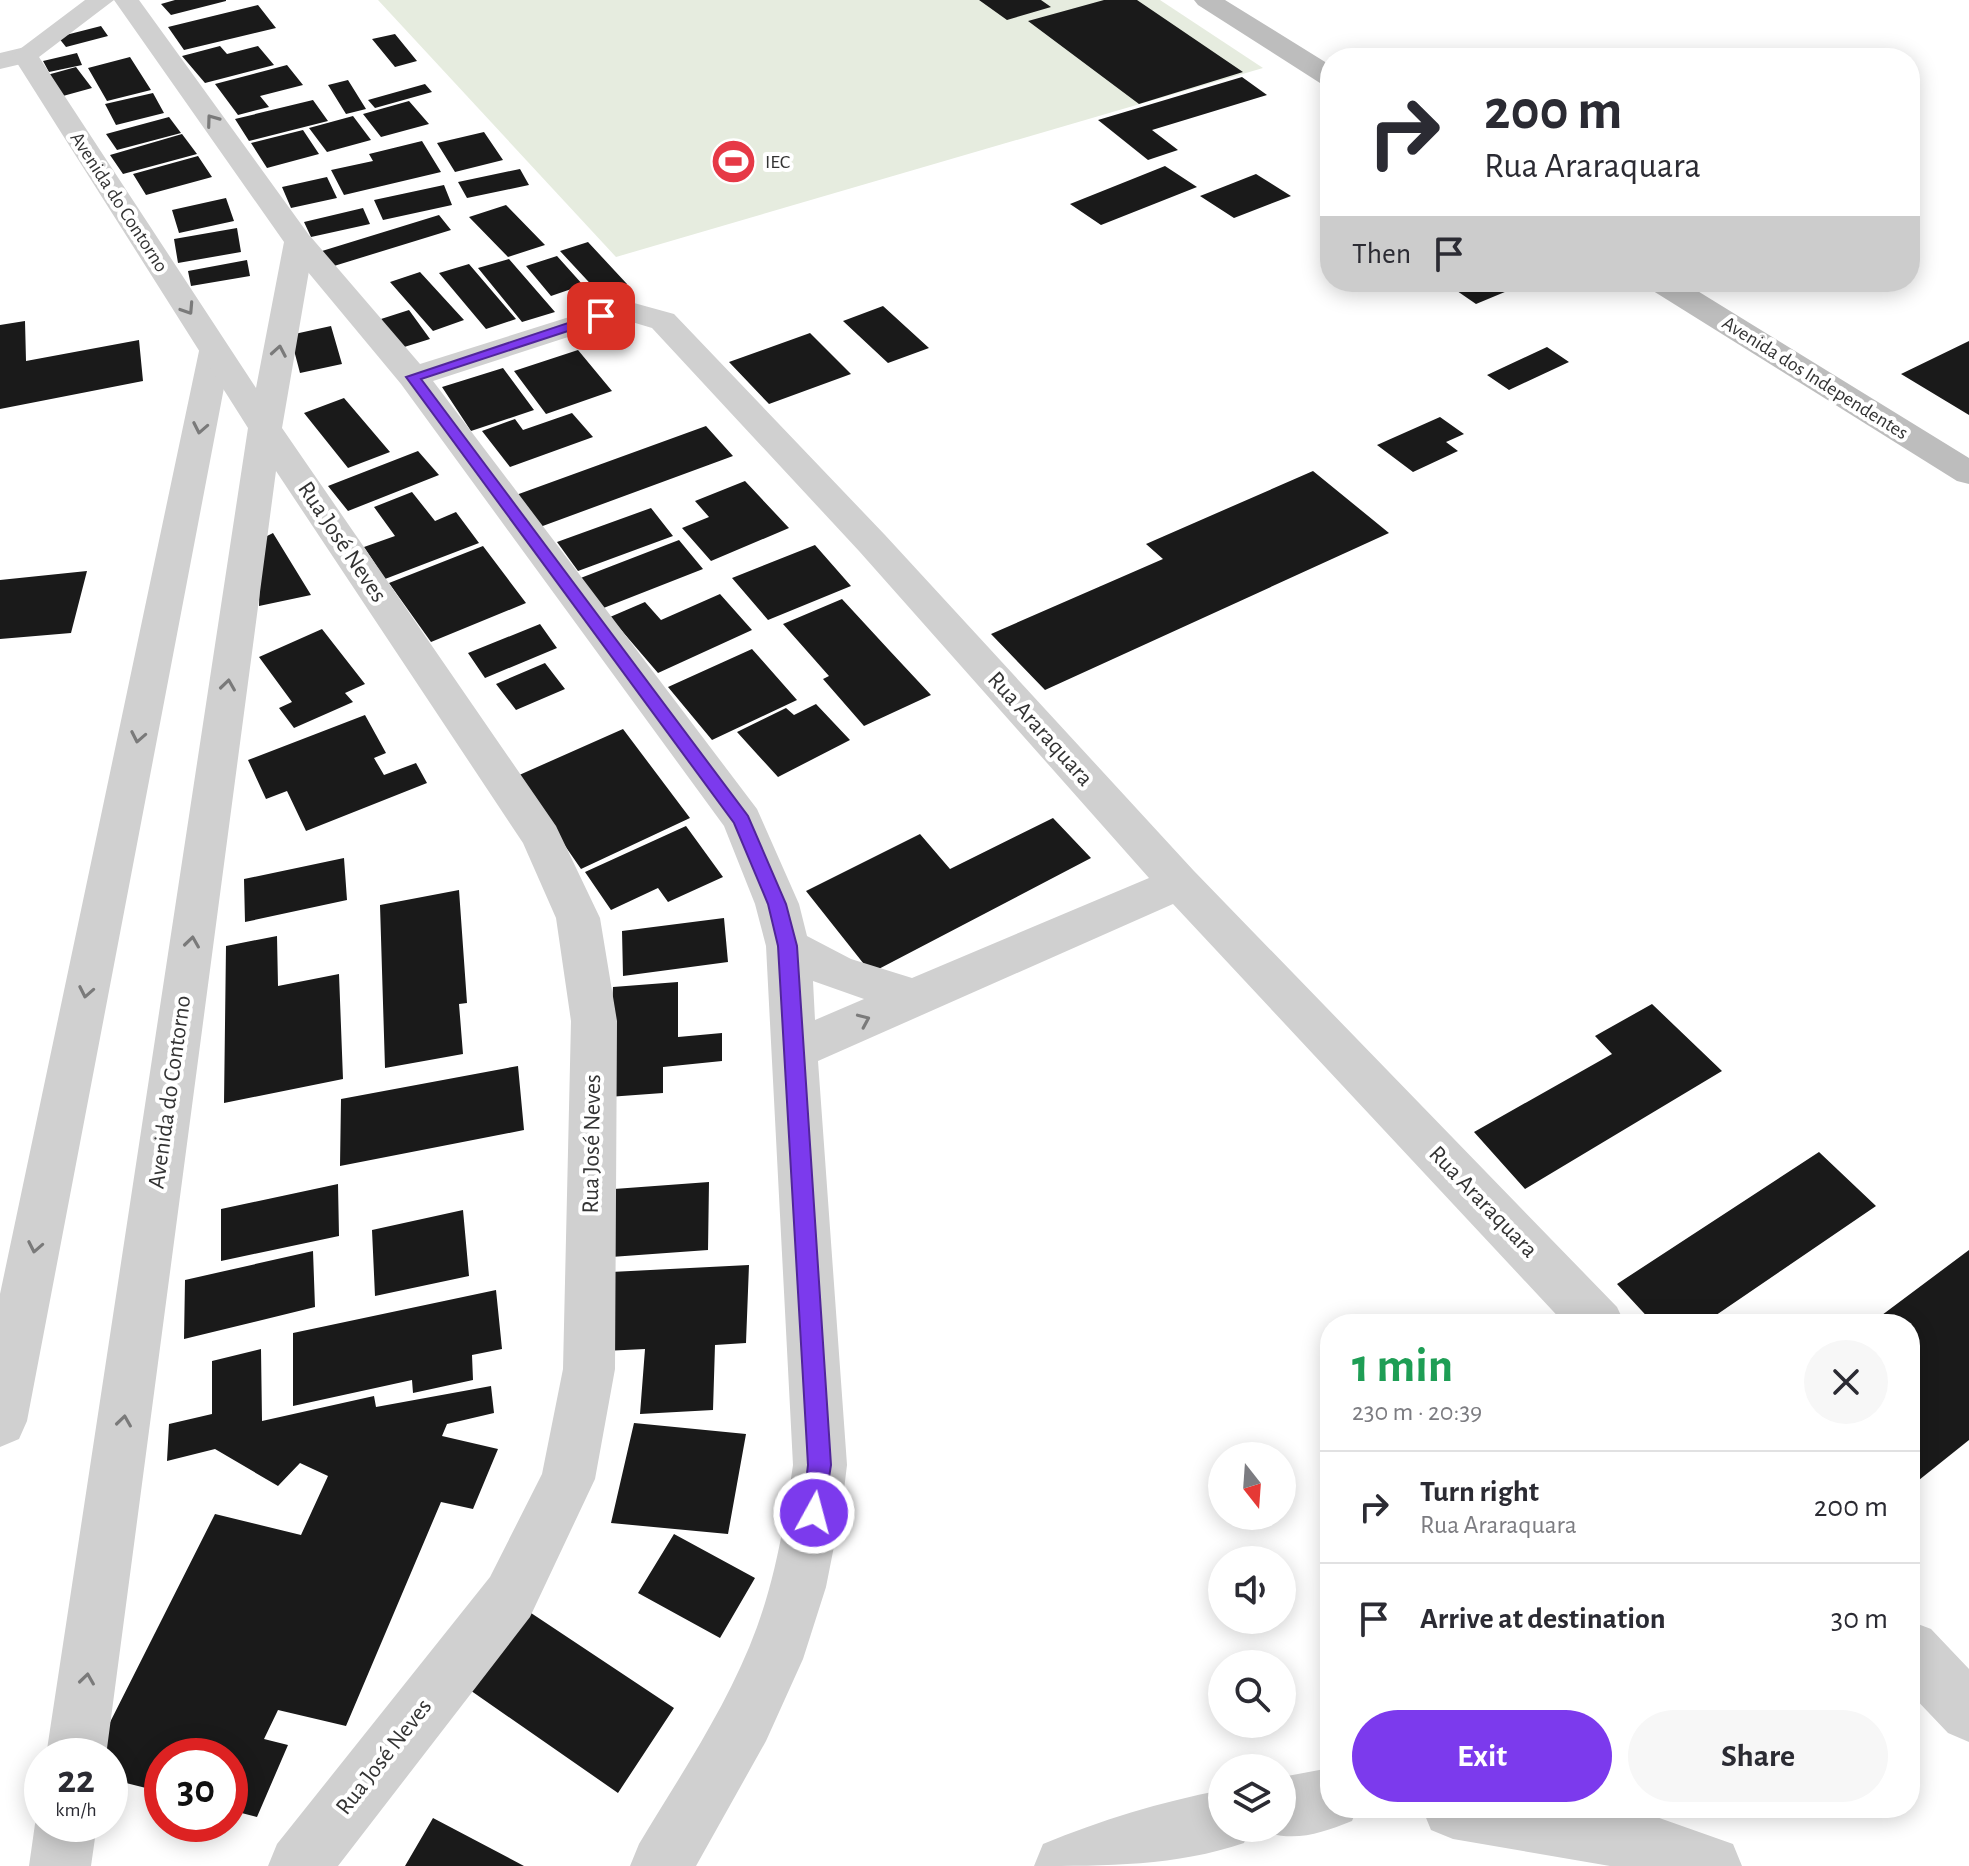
<!DOCTYPE html>
<html lang="en">
<head>
<meta charset="utf-8">
<style>
  :root { --surface:#fff; --page:#f7f7f7; --text:#2b2b33; --muted:#7c7c81; --line:#e1e1e2; --accent:#7c3aed }
  body { margin:0; font-family:"Alegreya Sans",sans-serif; background:var(--page); color:var(--text); height:100vh; display:flex; flex-direction:column; font-size:30px; white-space:nowrap }
  * { box-sizing:border-box; margin:0 }
  p { font-size:26px; color:var(--muted) }
  .icon { flex:none; width:44px; height:44px; fill:none; stroke:currentColor; stroke-width:2; stroke-linecap:round; stroke-linejoin:round }
  .map { position:relative; flex:1; overflow:hidden }
  .drawer { position:absolute; left:1320px; top:1314px; width:600px; height:504px; display:flex; flex-direction:column; background:var(--surface); border-radius:32px; box-shadow:0 4px 20px #0003 }
  .drawer>* { flex:none }
  .guide { position:absolute; left:1320px; top:48px; width:600px; height:244px; border-radius:32px; box-shadow:0 4px 20px #0003; background:#fff; color:var(--text); overflow:hidden }
  .needle { width:52px; rotate:163deg }
  .fabs { position:absolute; left:1208px; top:1442px; display:grid; gap:16px }
  .fabs a { display:grid; place-items:center; width:88px; height:88px; border-radius:50%; background:var(--surface); box-shadow:0 4px 20px #0003; font-size:40px }
  .speed { position:absolute; left:24px; top:1738px; display:flex; gap:16px; font-size:40px; font-weight:700; text-align:center }
  .speed>* { display:grid; place-content:center; width:104px; height:104px; border-radius:50%; background:var(--surface); box-shadow:0 4px 20px #0003; line-height:1 }
  .speed small { font-size:20px; font-weight:400 }
  .speed .limit { border:12px solid #d22; background:#fff; color:#111 }
  .pin { position:absolute; display:grid; place-items:center; width:68px; height:68px; color:#fff; margin:-34px; border-radius:16px; box-shadow:0 4px 12px #0006 }
  .me { position:absolute; width:88px; margin:-44px; rotate:7deg; stroke-linejoin:round; filter:drop-shadow(0 0 6px #0008) }
  .turn { display:flex; align-items:center; gap:28px; height:168px; padding:0 32px; font-size:36px }
  .turn .icon { width:104px; height:104px; stroke-width:2.5 }
  .turn b { display:block; font-size:56px; line-height:68px }
  .then { display:flex; align-items:center; height:76px; padding:0 32px; background:#0003; gap:16px; font-size:30px }
  .round { display:grid; place-items:center; flex:none; width:84px; height:84px; border-radius:42px; background:var(--page) }
  .head { display:flex; align-items:center; justify-content:space-between; height:136px; padding:0 32px }
  h1 { font-size:48px; font-weight:600; line-height:60px; color:#1e9e55 }
  .action { display:flex; gap:16px; margin-top:auto; padding:16px 32px }
  .action a { flex:1; height:92px; border-radius:48px; background:var(--accent); color:#fff; font-size:32px; font-weight:600; line-height:92px; text-align:center }
  .action a+a { background:var(--page); color:var(--text) }
  ul { padding:0; list-style:none }
  li { display:flex; align-items:center; gap:24px; height:112px; padding:0 32px; border-top:2px solid var(--line) }
  li div { flex:1 }
  li b { display:block; font-size:30px }
  li em { font-style:normal }
  .map>svg:first-child { display:block }
  .green { fill:#e6ecdf }
  .building { fill:#1a1a1a }
  .lines { fill:none; stroke-linecap:round; stroke-linejoin:round }
  .minor { fill:#d0d0d0; fill-rule:evenodd }
  .tertiary { fill:#d0d0d0; fill-rule:evenodd }
  .secondary { fill:#bdbdbd; fill-rule:evenodd }
  .oneway { stroke:#7a7a7a }
  .route { fill:#7c3aed; stroke:#51269a; stroke-width:2 }
  .labels { text-anchor:middle; dominant-baseline:central; stroke-width:8; stroke-linejoin:round; paint-order:stroke }
  .far-poi-label { font-size:20px; fill:#333; stroke:#fff; text-anchor:start }
  .far-street-label { font-size:20px; fill:#333; stroke:#fff }
  .street-label { font-size:24px; fill:#333; stroke:#fff }
</style>
</head>
<body>
<div class="map">
<svg width="1969" height="1866" viewBox="0 0 1969 1866">
  <rect width="100%" height="100%" fill="#fff"/>
  <path class="green" d="M 378,0 L 1160,0 L 1263,68 L 616,257 Z"/>
  <path class="building" d="M 175,0 L 226,0 L 226,1 L 171,15 L 161,4 Z
    M 979,0 L 1041,0 L 1051,7 L 1007,20 Z
    M 1104,0 L 1137,0 L 1243,72 L 1139,104 L 1028,21 Z
    M 258,5 L 276,28 L 184,50 L 168,27 Z
    M 101,26 L 108,36 L 66,47 L 58,37 Z
    M 395,34 L 417,61 L 395,67 L 372,39 Z
    M 220,46 L 227,54 L 258,46 L 274,65 L 205,83 L 182,56 Z
    M 77,53 L 82,65 L 49,72 L 43,61 Z
    M 130,57 L 151,90 L 107,101 L 88,68 Z
    M 287,65 L 303,85 L 260,96 L 269,107 L 238,115 L 215,84 Z
    M 76,67 L 92,88 L 63,96 L 47,75 Z
    M 1242,77 L 1267,95 L 1152,130 L 1178,150 L 1148,160 L 1098,120 Z
    M 348,80 L 366,109 L 346,114 L 328,85 Z
    M 425,84 L 432,92 L 375,108 L 368,100 Z
    M 153,93 L 164,113 L 116,125 L 105,104 Z
    M 313,100 L 328,121 L 249,141 L 235,119 Z
    M 409,101 L 429,124 L 381,137 L 363,114 Z
    M 353,116 L 371,140 L 327,152 L 309,128 Z
    M 169,117 L 181,133 L 117,150 L 106,134 Z
    M 303,130 L 319,154 L 267,168 L 251,143 Z
    M 484,132 L 503,160 L 455,172 L 437,143 Z
    M 182,134 L 197,154 L 123,174 L 110,155 Z
    M 422,141 L 441,172 L 344,195 L 331,170 L 373,161 L 369,154 Z
    M 198,156 L 212,177 L 146,195 L 133,174 Z
    M 1165,166 L 1197,187 L 1101,225 L 1070,204 Z
    M 520,169 L 529,185 L 467,198 L 458,182 Z
    M 1256,174 L 1291,196 L 1234,218 L 1200,196 Z
    M 327,177 L 337,198 L 291,208 L 282,187 Z
    M 444,185 L 452,205 L 383,220 L 374,200 Z
    M 226,198 L 234,221 L 179,233 L 172,210 Z
    M 506,205 L 545,245 L 508,257 L 469,217 Z
    M 363,208 L 370,224 L 311,237 L 304,222 Z
    M 439,215 L 451,230 L 334,266 L 322,251 Z
    M 237,228 L 241,252 L 178,263 L 174,239 Z
    M 588,242 L 627,284 L 599,293 L 560,251 Z
    M 557,256 L 583,285 L 551,296 L 526,266 Z
    M 509,259 L 555,312 L 522,322 L 478,268 Z
    M 247,260 L 250,276 L 191,286 L 188,271 Z
    M 469,264 L 516,319 L 486,329 L 439,273 Z
    M 420,272 L 464,320 L 433,331 L 390,282 Z
    M 1444,282 L 1520,282 L 1524,284 L 1476,304 Z
    M 883,306 L 929,348 L 888,363 L 843,321 Z
    M 409,310 L 430,339 L 401,348 L 381,319 Z
    M 25,321 L 26,361 L 139,340 L 143,381 L 0,409 L 0,325 Z
    M 331,326 L 342,364 L 300,373 L 290,335 Z
    M 810,333 L 851,374 L 769,404 L 729,362 Z
    M 1969,341 L 1969,415 L 1901,374 Z
    M 1547,347 L 1569,362 L 1509,390 L 1487,375 Z
    M 578,350 L 612,391 L 546,414 L 514,371 Z
    M 503,368 L 534,410 L 471,431 L 442,387 Z
    M 344,398 L 390,452 L 348,468 L 304,413 Z
    M 572,413 L 593,437 L 510,467 L 482,431 L 515,419 L 523,430 Z
    M 1440,417 L 1464,434 L 1446,442 L 1458,451 L 1413,472 L 1377,445 Z
    M 706,426 L 733,456 L 540,527 L 516,495 Z
    M 418,451 L 439,475 L 348,511 L 328,486 Z
    M 1313,471 L 1389,533 L 1045,690 L 991,634 L 1163,559 L 1146,544 Z
    M 745,481 L 789,528 L 711,561 L 682,528 L 709,517 L 695,501 Z
    M 412,492 L 435,521 L 456,512 L 479,543 L 385,579 L 364,547 L 395,536 L 374,507 Z
    M 651,508 L 673,536 L 578,571 L 557,542 Z
    M 273,533 L 311,595 L 259,606 L 261,539 Z
    M 679,540 L 703,569 L 601,609 L 578,579 Z
    M 815,545 L 851,586 L 768,620 L 732,578 Z
    M 483,546 L 526,603 L 431,642 L 389,583 Z
    M 87,571 L 71,633 L 0,639 L 0,580 Z
    M 720,594 L 752,630 L 658,673 L 610,617 L 645,602 L 661,620 Z
    M 842,599 L 889,650 L 931,695 L 864,726 L 823,679 L 829,676 L 783,624 Z
    M 540,624 L 557,648 L 485,678 L 468,653 Z
    M 322,629 L 365,684 L 345,693 L 353,702 L 294,728 L 279,708 L 292,702 L 259,657 Z
    M 752,649 L 797,700 L 712,740 L 668,687 Z
    M 545,663 L 565,689 L 516,710 L 496,684 Z
    M 816,704 L 850,740 L 778,777 L 737,732 L 786,708 L 794,715 Z
    M 365,715 L 386,753 L 374,758 L 384,775 L 416,763 L 427,783 L 306,831 L 287,791 L 266,799 L 248,760 Z
    M 623,729 L 690,818 L 581,869 L 517,776 Z
    M 1053,818 L 1091,858 L 871,973 L 806,891 L 920,834 L 950,869 Z
    M 686,826 L 723,877 L 668,902 L 658,888 L 611,910 L 585,872 Z
    M 344,858 L 347,900 L 245,922 L 244,879 Z
    M 459,890 L 467,1003 L 459,1004 L 463,1054 L 385,1068 L 380,905 Z
    M 724,918 L 728,962 L 623,976 L 622,931 Z
    M 277,936 L 278,986 L 339,974 L 343,1079 L 224,1103 L 226,946 Z
    M 678,982 L 678,1037 L 722,1033 L 722,1061 L 663,1067 L 663,1093 L 608,1097 L 613,987 Z
    M 1652,1004 L 1722,1071 L 1525,1189 L 1474,1132 L 1612,1054 L 1595,1036 Z
    M 518,1066 L 524,1130 L 340,1166 L 341,1099 Z
    M 1819,1152 L 1876,1206 L 1703,1324 L 1654,1324 L 1617,1284 Z
    M 709,1182 L 708,1250 L 611,1257 L 614,1189 Z
    M 338,1184 L 339,1236 L 221,1261 L 221,1209 Z
    M 463,1210 L 469,1276 L 375,1296 L 372,1230 Z
    M 1969,1250 L 1969,1440 L 1919,1480 L 1910,1470 L 1910,1324 L 1870,1324 Z
    M 313,1251 L 315,1307 L 184,1339 L 185,1280 Z
    M 749,1265 L 746,1343 L 715,1345 L 713,1410 L 640,1414 L 645,1349 L 604,1351 L 611,1272 Z
    M 496,1290 L 502,1349 L 472,1355 L 473,1380 L 413,1393 L 412,1380 L 293,1406 L 293,1333 Z
    M 261,1349 L 262,1421 L 374,1396 L 376,1407 L 491,1386 L 494,1413 L 447,1424 L 442,1436 L 498,1449 L 473,1509 L 441,1502 L 346,1726 L 278,1710 L 264,1739 L 288,1745 L 257,1817 L 230,1810 L 230,1756 L 162,1756 L 162,1792 L 110,1779 L 110,1756 L 93,1756 L 215,1514 L 301,1535 L 328,1476 L 300,1463 L 278,1486 L 215,1449 L 167,1461 L 169,1424 L 212,1414 L 212,1361 Z
    M 634,1423 L 746,1434 L 728,1534 L 611,1523 Z
    M 674,1534 L 755,1578 L 720,1638 L 638,1593 Z
    M 525,1609 L 674,1708 L 618,1793 L 467,1688 Z
    M 433,1818 L 524,1866 L 405,1866 Z"/>
  <g class="lines">
    <path class="minor" d="M 25,47 L 34,49 L 38,55 L 34,61 L 0,69 L 0,53 Z
      M 299,233 L 310,236 L 420,364 L 601,307 L 634,303 L 674,314 L 885,535 L 1194,871 L 1617,1307 L 1625,1324 L 1565,1324 L 1173,904 L 818,1061 L 847,1465 L 842,1506 L 826,1587 L 803,1659 L 766,1741 L 696,1866 L 630,1866 L 639,1844 C 681,1774 729,1704 757,1627 C 776,1575 785,1520 793,1465 L 766,946 L 755,904 L 724,826 L 401,384 L 288,248 L 284,242 L 288,236 ZM 632,322 L 652,328 L 859,551 L 1149,878 L 912,978 L 851,959 L 807,936 L 799,904 L 757,809 L 433,381 L 605,325 ZM 813,981 L 864,999 L 815,1020 Z
      M 215,341 L 226,344 L 231,351 L 27,1421 L 19,1439 L 0,1447 L 0,1294 L 199,351 L 204,344 Z
      M 1910,1621 L 1931,1629 L 1969,1669 L 1969,1742 L 1948,1733 L 1910,1693 Z
      M 1330,1768 L 1330,1808 L 1357,1808 L 1352,1821 C 1320,1834 1292,1843 1260,1830 L 1282,1828 L 1282,1777 Z
      M 1222,1790 L 1222,1828 L 1250,1828 L 1244,1843 C 1177,1866 1105,1866 1034,1866 L 1043,1844 C 1101,1820 1160,1802 1222,1790 Z
      M 1422,1808 L 1631,1808 L 1733,1844 L 1742,1866 L 1610,1866 L 1453,1839 L 1431,1830 Z"/>
    <path class="tertiary" d="M 85,0 L 139,0 L 314,242 L 282,428 L 556,826 L 600,918 L 617,1021 L 615,1369 L 595,1479 L 530,1617 L 338,1866 L 268,1866 L 277,1844 L 490,1577 L 542,1474 L 563,1369 L 571,1021 L 556,918 L 523,843 L 276,471 L 106,1756 L 46,1756 L 248,428 L 12,55 ZM 114,0 L 284,242 L 256,388 L 39,57 Z
      M 42,1807 L 42,1824 L 97,1824 L 91,1866 L 29,1866 L 35,1824 Z"/>
    <path class="secondary" d="M 1194,0 L 1225,0 L 1330,65 L 1330,85 L 1320,83 L 1198,5 Z
      M 1646,282 L 1683,282 L 1969,458 L 1969,484 L 1957,481 L 1650,289 Z"/>
  </g>
  <defs><path id="oneway-chevron" d="M-2-3.5L2.5 0L-2 3.5" fill="none" stroke-width="1.6" stroke-linecap="round" stroke-linejoin="round" transform="scale(2)"/></defs>
  <g class="oneway">
    <use href="#oneway-chevron" transform="translate(212 120) rotate(-126)"/>
    <use href="#oneway-chevron" transform="translate(188 309) rotate(57)"/>
    <use href="#oneway-chevron" transform="translate(279 351) rotate(-80)"/>
    <use href="#oneway-chevron" transform="translate(200 428) rotate(101)"/>
    <use href="#oneway-chevron" transform="translate(228 685) rotate(-82)"/>
    <use href="#oneway-chevron" transform="translate(138 737) rotate(101)"/>
    <use href="#oneway-chevron" transform="translate(192 942) rotate(-82)"/>
    <use href="#oneway-chevron" transform="translate(86 992) rotate(101)"/>
    <use href="#oneway-chevron" transform="translate(864 1020) rotate(-24)"/>
    <use href="#oneway-chevron" transform="translate(35 1247) rotate(101)"/>
    <use href="#oneway-chevron" transform="translate(124 1421) rotate(-82)"/>
    <use href="#oneway-chevron" transform="translate(87 1679) rotate(-82)"/>
  </g>
  <path class="route" d="M 601,312 L 607,316 L 605,319 L 421,379 L 748,816 L 786,904 L 797,946 L 831,1465 L 822,1521 L 814,1525 L 805,1521 L 802,1513 L 808,1465 L 778,946 L 768,904 L 734,823 L 406,377 Z"/>
  <defs>
    <symbol id="stadium-disc" viewBox="-11 -11 22 22"><circle r="9.5" fill="#e63946" stroke="#fff"/><path d="M0-5a6.5 5 0 1 0 0 10a6.5 5 0 1 0 0-10ZM-3.5-1.8h7v3.6h-7Z" fill="#fff"/></symbol>
  </defs>
  <g fill-rule="evenodd">
    <use href="#stadium-disc" x="708" y="136" width="51" height="51"/>
  </g>
  <g class="labels">
    <g class="far-poi-label">
      <text x="765" y="162">IEC</text>
    </g>
    <g class="far-street-label">
      <text transform="translate(119 202) rotate(57)">Avenida do Contorno</text>
      <text transform="translate(1815 378) rotate(32)">Avenida dos Independentes</text>
    </g>
    <g class="street-label">
      <text transform="translate(342 542) rotate(56)">Rua José Neves</text>
      <text transform="translate(1040 729) rotate(48)">Rua Araraquara</text>
      <text transform="translate(170 1092) rotate(-82)">Avenida do Contorno</text>
      <text transform="translate(592 1144) rotate(-89)">Rua José Neves</text>
      <text transform="translate(1483 1202) rotate(46)">Rua Araraquara</text>
      <text transform="translate(384 1757) rotate(-52)">Rua José Neves</text>
    </g>
  </g>
</svg>
<div class="fabs">
<a><svg class="needle" viewBox="-14 -14 28 28"><path d="M0-13l5 13h-10z" fill="#e53935"/><path d="M0 13l5-13h-10z" fill="#7c7c81"/></svg></a>
<a><svg class="icon" aria-label="sound" viewBox="0 0 24 24"><path d="M4 9h4l5-4v14l-5-4H4zM17 9q2 3 0 6"/></svg></a>
<a><svg class="icon" aria-label="search" viewBox="0 0 24 24"><circle cx="10" cy="10" r="6"/><path d="M15 15l6 6"/></svg></a>
<a><svg class="icon" aria-label="layers" viewBox="0 0 24 24"><path d="M12 4l9 5-9 5-9-5zM3 14l9 5 9-5"/></svg></a>
</div>
<div class="speed"><div>22<small>km/h</small></div><div class="limit">30</div></div>
<div class="pin" style="left:601px;top:316px;background:#d93025"><svg class="icon" aria-label="arrive" viewBox="0 0 24 24"><path d="M6 21V4h12l-3 4 3 4H6"/></svg></div>
<svg class="me" style="left:814px;top:1513px" viewBox="-20 -20 40 40"><circle r="17" fill="#7c3aed" stroke="#fff" stroke-width="3"/><path d="M0-11L8 9 0 5-8 9z" fill="#fff"/></svg>
<div class="guide">
<div class="turn"><svg class="icon" aria-label="right" viewBox="0 0 24 24"><path d="M7 20v-9h11M14 6l5 5-5 5"/></svg><div><b>200 m</b>Rua Araraquara</div></div>
<div class="then">Then<svg class="icon" aria-label="arrive" viewBox="0 0 24 24"><path d="M6 21V4h12l-3 4 3 4H6"/></svg></div>
</div>
<section class="drawer">
<div class="head"><div><h1>1 min</h1><p>230 m · 20:39</p></div><a class="round"><svg class="icon" aria-label="close" viewBox="0 0 24 24"><path d="M6 6l12 12M18 6L6 18"/></svg></a></div>
<ul>
<li><svg class="icon" aria-label="right" viewBox="0 0 24 24"><path d="M7 20v-9h11M14 6l5 5-5 5"/></svg><div><b>Turn right</b><p>Rua Araraquara</p></div><em>200 m</em></li>
<li><svg class="icon" aria-label="arrive" viewBox="0 0 24 24"><path d="M6 21V4h12l-3 4 3 4H6"/></svg><div><b>Arrive at destination</b></div><em>30 m</em></li>
</ul>
<div class="action"><a>Exit</a><a>Share</a></div>
</section>
</div>
</body>
</html>
